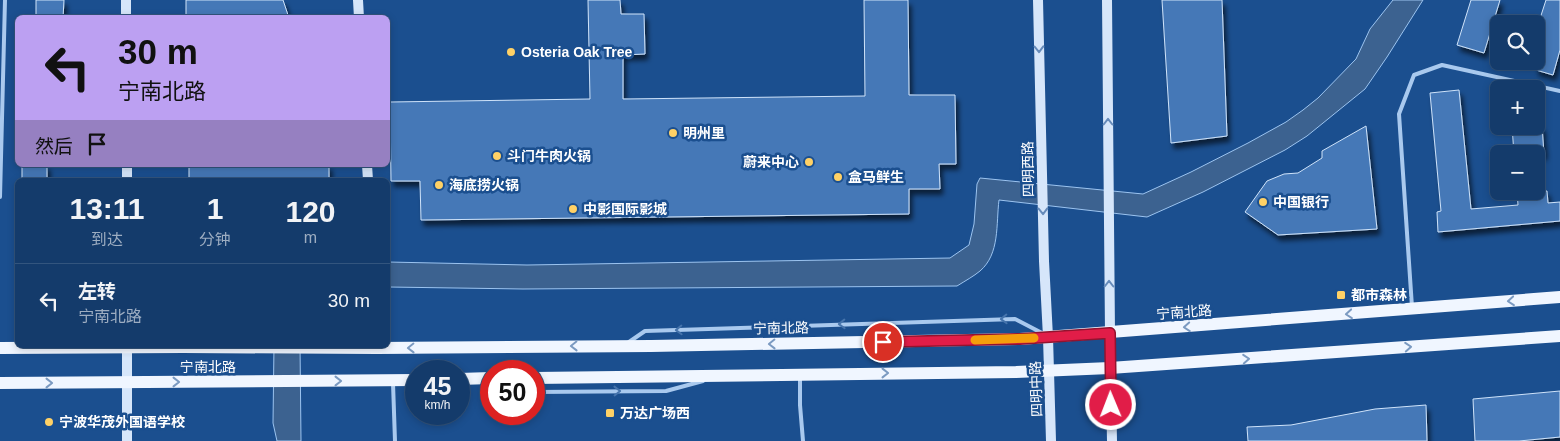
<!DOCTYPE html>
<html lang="zh">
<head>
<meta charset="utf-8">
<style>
  :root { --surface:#143b6b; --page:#214673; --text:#f1f3f6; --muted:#9dadc1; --line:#33557e }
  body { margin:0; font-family:Helvetica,"Noto Sans SC",sans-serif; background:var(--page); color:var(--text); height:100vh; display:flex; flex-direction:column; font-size:19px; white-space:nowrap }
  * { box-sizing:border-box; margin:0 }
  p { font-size:16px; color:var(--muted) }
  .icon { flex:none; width:28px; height:28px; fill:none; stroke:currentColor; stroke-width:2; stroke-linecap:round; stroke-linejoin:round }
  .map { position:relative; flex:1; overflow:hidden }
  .side { position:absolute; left:15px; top:178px; width:375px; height:170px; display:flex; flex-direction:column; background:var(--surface); border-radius:8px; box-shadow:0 2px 8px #0003,0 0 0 1px var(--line) }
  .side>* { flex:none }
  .banner { position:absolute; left:15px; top:15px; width:375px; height:152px; border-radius:8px; box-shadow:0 2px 8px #0003,0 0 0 1px var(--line); background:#bca0f2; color:#111; overflow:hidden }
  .buttons { position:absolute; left:1490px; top:15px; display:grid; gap:10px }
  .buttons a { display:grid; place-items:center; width:55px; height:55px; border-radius:8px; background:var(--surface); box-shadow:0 2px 8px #0003,0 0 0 1px var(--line); font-size:25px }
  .speed { position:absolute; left:405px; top:360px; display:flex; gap:10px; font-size:25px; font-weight:700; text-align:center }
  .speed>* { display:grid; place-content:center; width:65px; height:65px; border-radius:50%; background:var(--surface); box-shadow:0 2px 8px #0003,0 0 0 1px var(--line); line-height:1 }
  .speed small { font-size:12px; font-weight:400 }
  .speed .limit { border:8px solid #d22; background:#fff; color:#111 }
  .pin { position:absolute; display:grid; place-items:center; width:42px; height:42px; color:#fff; margin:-21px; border:2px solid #fff; border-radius:50%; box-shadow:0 1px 5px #0007 }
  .me { position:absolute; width:55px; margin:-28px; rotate:359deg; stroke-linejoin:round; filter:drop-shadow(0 0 4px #0008) }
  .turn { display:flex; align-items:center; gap:18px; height:105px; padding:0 20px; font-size:22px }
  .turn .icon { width:65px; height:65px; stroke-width:2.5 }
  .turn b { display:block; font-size:35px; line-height:42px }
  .then { display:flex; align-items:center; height:48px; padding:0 20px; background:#0003; gap:10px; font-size:19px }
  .eta { display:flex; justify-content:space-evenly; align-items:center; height:85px; text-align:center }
  .eta b { font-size:30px; font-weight:600; line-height:35px }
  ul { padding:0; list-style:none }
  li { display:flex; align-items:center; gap:15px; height:75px; padding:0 20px; border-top:1px solid var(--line) }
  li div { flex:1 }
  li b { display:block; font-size:19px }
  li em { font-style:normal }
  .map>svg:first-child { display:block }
  .water { fill:#3c6290; stroke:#9cc4f0 }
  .building { fill:#4478b7; stroke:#cfe3fa; filter:url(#shadow) }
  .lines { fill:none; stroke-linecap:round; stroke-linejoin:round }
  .lane { stroke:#a9c9ee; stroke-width:4 }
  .secondary { stroke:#d6e6fa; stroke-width:10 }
  .primary { stroke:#f0f6ff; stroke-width:12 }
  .oneway { stroke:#668bba }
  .oneway2 { stroke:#7b9ac1 }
  .oneway3 { stroke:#4674ac }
  .route-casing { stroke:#92132f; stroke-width:12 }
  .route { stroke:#e11d48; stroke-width:9 }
  .slow { stroke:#f59e0b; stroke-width:9 }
  .poi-dot { fill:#ffd166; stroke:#1b4f8f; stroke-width:2 }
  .labels { text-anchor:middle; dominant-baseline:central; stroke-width:5; stroke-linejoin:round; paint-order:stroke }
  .poi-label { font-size:14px; font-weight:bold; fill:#fff; stroke:#1b4f8f; text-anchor:start }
  .street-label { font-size:14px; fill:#fff; stroke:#1b4f8f }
</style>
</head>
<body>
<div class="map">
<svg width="1560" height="441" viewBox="0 0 1560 441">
  <defs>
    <filter id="shadow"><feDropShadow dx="3" dy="5.5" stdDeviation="2.5" flood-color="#0009"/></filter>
  </defs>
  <rect width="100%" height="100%" fill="#1b4f8f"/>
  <path class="water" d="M 1393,0 L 1423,0 L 1387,57 L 1365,89 L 1307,136 L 1285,150 L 1203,192 L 1147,217 L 999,200 C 996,224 1000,254 980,271 C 974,276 965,281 957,286 L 523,289 L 388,287 L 388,262 L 527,265 L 950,258 L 969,245 L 974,224 L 977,184 L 980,178 L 1143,194 L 1191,172 L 1248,143 L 1286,122 L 1303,110 L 1318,98 L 1356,59 L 1370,29 Z
    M 274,345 L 300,345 L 301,441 L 277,441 L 273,423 Z"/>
  <path class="building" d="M 36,0 L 64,0 L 63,18 L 36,18 Z
    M 186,0 L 283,0 L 289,18 L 186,18 Z
    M 588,0 L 620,0 L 621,14 L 644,14 L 645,54 L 623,55 L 623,99 L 865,96 L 864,0 L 908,0 L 909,95 L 955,95 L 956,164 L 939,164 L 940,189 L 909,189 L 909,214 L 421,220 L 420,181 L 391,181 L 390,102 L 590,99 Z
    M 1162,0 L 1222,0 L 1227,136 L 1171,143 Z
    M 1471,0 L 1500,0 L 1484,53 L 1457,45 Z
    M 1546,0 L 1560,0 L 1560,50 L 1553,75 L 1536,70 L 1536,31 Z
    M 1459,90 L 1471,209 L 1518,205 L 1517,191 L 1547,191 L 1548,203 L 1560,202 L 1560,221 L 1438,232 L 1437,212 L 1441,211 L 1430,93 Z
    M 1366,126 L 1377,229 L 1278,235 L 1245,212 L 1267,181 L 1284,174 L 1298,173 L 1322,158 L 1322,151 Z
    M 1512,126 L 1542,126 L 1544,154 L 1514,154 Z
    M 22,165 L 47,165 L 47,180 L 22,180 Z
    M 189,165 L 329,165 L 329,180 L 189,180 Z
    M 1560,391 L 1560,437 L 1519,441 L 1475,441 L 1473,399 Z
    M 1426,405 L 1427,441 L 1248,441 L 1247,427 L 1291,425 L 1375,409 Z"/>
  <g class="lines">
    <path class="lane" d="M 0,197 L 5,0
      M 1412,307 L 1399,114 L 1414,75 L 1442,65 L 1560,91
      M 629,342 L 645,331 L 1015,319 L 1042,333
      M 800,376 L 800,405 L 803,441
      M 393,383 L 395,441
      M 534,392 L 666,391 L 703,381"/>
    <path class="secondary" d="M 126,0 L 126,18
      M 358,0 L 359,18
      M 1038,0 L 1044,261 L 1048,337 L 1051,441
      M 1107,0 L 1110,333 L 1112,441
      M 127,165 L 127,180
      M 367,165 L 368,180
      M 127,345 L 127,441"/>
    <path class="primary" d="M 0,348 L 183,347 L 377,348 L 651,346 L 1020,339 L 1560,297
      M 534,378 L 1016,372 L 1110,368 L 1560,336
      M 459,379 L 491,378
      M 0,383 L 416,380"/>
  </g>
  <defs><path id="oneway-chevron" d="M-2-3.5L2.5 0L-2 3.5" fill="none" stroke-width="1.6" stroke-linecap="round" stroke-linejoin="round" transform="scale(1.25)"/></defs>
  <g class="oneway">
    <use href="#oneway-chevron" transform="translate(1039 49) rotate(89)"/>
    <use href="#oneway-chevron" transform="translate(1108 122) rotate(-90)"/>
    <use href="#oneway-chevron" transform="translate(1043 211) rotate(89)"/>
    <use href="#oneway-chevron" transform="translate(1109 284) rotate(-90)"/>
  </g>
  <g class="oneway2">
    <use href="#oneway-chevron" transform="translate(1511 301) rotate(175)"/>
    <use href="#oneway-chevron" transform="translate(1349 314) rotate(175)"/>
    <use href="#oneway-chevron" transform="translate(1187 327) rotate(176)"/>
    <use href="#oneway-chevron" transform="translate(772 344) rotate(179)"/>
    <use href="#oneway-chevron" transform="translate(574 346) rotate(179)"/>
    <use href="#oneway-chevron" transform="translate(1408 347) rotate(-4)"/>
    <use href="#oneway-chevron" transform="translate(411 348) rotate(179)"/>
    <use href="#oneway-chevron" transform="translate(1246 359) rotate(-4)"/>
    <use href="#oneway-chevron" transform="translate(885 373)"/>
    <use href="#oneway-chevron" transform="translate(338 381)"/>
    <use href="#oneway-chevron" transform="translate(176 382)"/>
    <use href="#oneway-chevron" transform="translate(49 383)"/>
  </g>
  <g class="oneway3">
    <use href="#oneway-chevron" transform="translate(1004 319) rotate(178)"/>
    <use href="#oneway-chevron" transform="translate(842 324) rotate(178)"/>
    <use href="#oneway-chevron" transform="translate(679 330) rotate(178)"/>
    <use href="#oneway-chevron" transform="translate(617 391) rotate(-1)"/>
  </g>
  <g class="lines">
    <defs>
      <path id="route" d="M 883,342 L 1020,339 L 1110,333 L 1111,405"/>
    </defs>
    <use href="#route" class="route-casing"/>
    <use href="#route" class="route"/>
    <path class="slow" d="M 975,340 L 1034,338"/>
  </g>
  <g class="poi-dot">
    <circle cx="511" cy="52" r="5"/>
    <circle cx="673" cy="133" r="5"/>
    <circle cx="497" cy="156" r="5"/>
    <circle cx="809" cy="162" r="5"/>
    <circle cx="838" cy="177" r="5"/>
    <circle cx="439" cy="185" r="5"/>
    <circle cx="1263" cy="202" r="5"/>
    <circle cx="573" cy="209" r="5"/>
    <rect x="1336" y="290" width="10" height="10" rx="2.5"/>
    <rect x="605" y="408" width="10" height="10" rx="2.5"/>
    <circle cx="49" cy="422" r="5"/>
  </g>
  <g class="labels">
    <g class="poi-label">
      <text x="521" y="52">Osteria Oak Tree</text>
      <text x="683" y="133">明州里</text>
      <text x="507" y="156">斗门牛肉火锅</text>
      <text x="799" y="162" text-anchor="end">蔚来中心</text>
      <text x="848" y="177">盒马鲜生</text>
      <text x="449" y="185">海底捞火锅</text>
      <text x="1273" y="202">中国银行</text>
      <text x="583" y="209">中影国际影城</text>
      <text x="1351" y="295">都市森林</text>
      <text x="620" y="413">万达广场西</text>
      <text x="59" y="422">宁波华茂外国语学校</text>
    </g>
    <g class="street-label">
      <text transform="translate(1028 169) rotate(-91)">四明西路</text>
      <text transform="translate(1184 312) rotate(-4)">宁南北路</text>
      <text transform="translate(781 328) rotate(-1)">宁南北路</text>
      <text x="208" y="367">宁南北路</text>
      <text transform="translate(1036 389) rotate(-92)">四明中路</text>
    </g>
  </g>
</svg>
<div class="buttons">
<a><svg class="icon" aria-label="search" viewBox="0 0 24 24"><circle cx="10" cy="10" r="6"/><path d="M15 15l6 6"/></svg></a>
<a>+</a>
<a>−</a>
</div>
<div class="speed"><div>45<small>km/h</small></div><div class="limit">50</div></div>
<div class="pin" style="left:883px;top:342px;background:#d93025"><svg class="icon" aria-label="arrive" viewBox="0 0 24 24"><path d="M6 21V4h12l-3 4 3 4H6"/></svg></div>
<svg class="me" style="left:1111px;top:405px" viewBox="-20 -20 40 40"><circle r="17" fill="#e11d48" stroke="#fff" stroke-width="3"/><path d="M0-11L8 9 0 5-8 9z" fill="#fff"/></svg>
<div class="banner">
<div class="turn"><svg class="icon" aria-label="left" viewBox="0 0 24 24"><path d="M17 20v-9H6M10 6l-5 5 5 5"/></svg><div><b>30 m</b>宁南北路</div></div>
<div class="then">然后<svg class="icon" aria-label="arrive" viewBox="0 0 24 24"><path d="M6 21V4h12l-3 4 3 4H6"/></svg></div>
</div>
<section class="side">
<div class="eta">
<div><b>13:11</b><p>到达</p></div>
<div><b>1</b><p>分钟</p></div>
<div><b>120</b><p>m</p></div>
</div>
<ul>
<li><svg class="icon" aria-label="left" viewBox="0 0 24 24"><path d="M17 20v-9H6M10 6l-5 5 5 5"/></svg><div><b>左转</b><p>宁南北路</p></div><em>30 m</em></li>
</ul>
</section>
</div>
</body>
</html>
